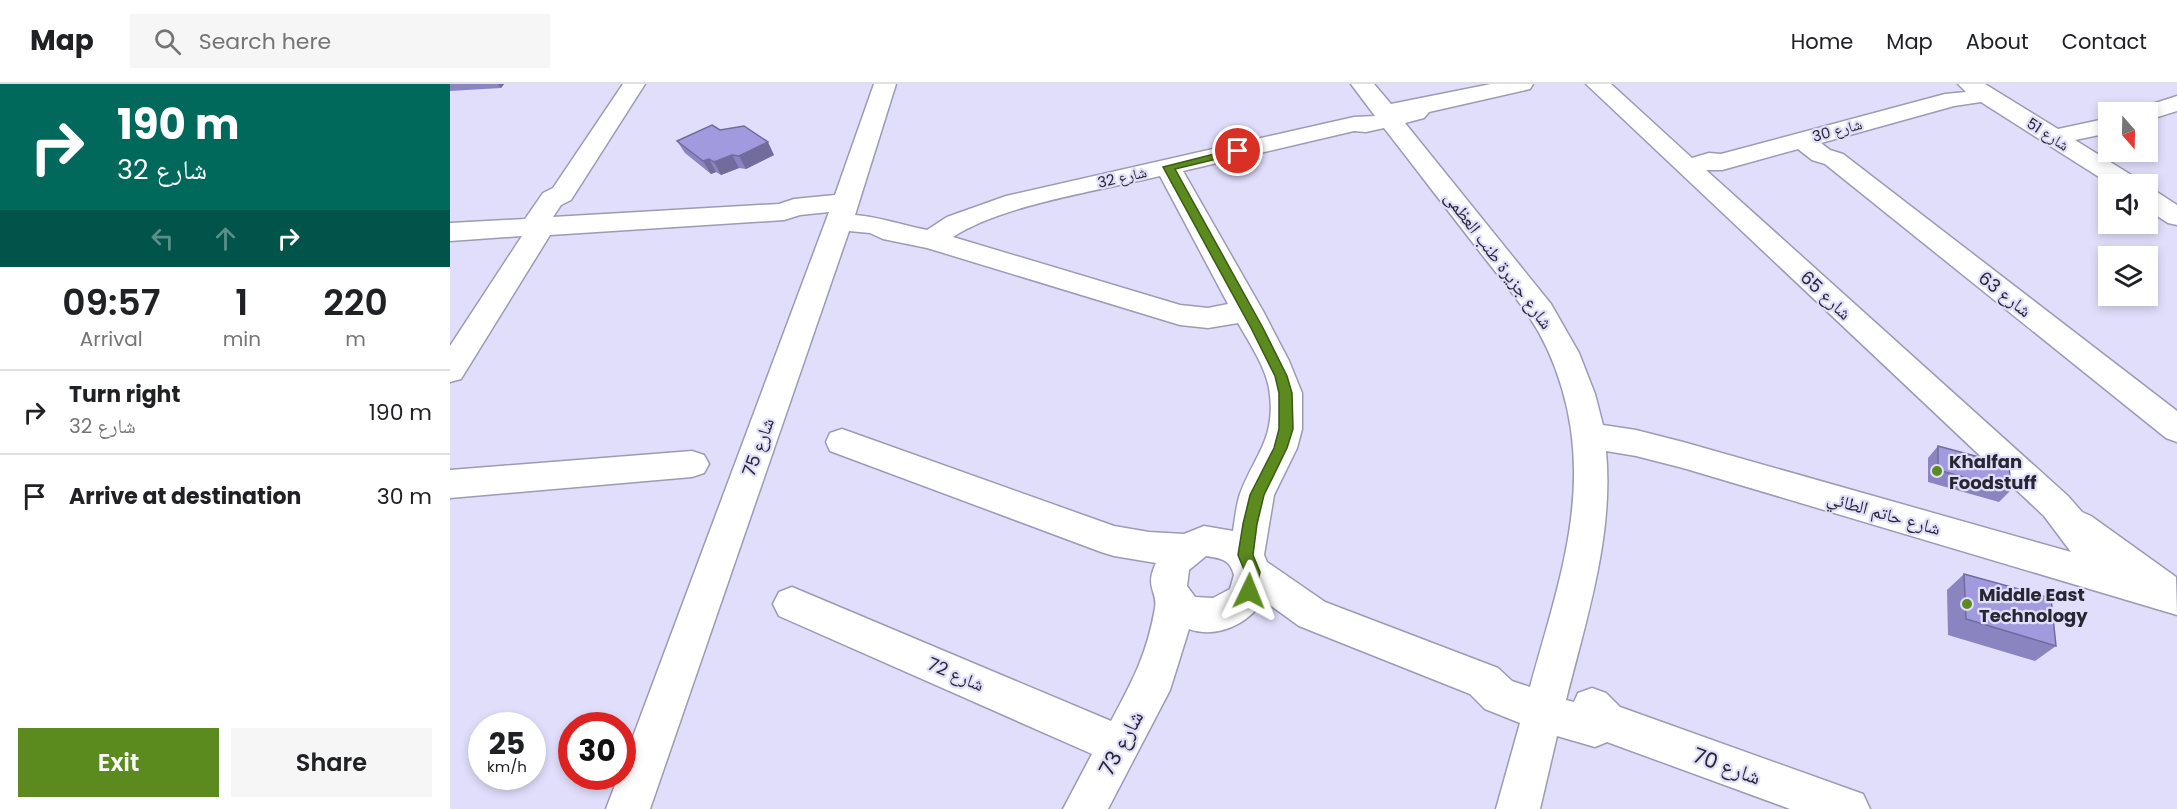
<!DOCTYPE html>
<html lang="en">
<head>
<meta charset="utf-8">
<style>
  :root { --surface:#fff; --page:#f6f6f6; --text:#202124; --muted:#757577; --line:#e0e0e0; --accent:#5b8a1e }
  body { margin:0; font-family:Poppins,"Noto Naskh Arabic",sans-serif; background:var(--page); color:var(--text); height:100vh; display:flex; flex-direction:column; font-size:22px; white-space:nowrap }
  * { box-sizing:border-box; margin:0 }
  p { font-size:20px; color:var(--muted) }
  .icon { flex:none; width:33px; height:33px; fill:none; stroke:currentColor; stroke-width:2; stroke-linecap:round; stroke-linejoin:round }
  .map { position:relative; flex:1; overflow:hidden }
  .details { display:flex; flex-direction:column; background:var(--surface); width:450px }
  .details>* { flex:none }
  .top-card { background:#00695c; color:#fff; overflow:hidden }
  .needle { width:39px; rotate:160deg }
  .controls { position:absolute; left:1648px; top:18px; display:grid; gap:12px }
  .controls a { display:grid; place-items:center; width:60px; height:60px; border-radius:0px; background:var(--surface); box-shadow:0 3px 9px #0003; font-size:30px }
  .speed { position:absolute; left:18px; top:628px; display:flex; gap:12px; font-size:30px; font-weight:700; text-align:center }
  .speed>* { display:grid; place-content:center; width:78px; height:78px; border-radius:50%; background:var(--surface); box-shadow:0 3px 9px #0003; line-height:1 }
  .speed small { font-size:15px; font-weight:400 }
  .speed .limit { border:9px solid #d22; background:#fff; color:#111 }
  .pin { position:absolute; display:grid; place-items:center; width:51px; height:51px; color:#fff; margin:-26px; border:3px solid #fff; border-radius:50%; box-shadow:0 2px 6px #0007 }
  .me { position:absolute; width:66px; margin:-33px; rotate:2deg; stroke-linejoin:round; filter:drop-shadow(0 0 4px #0008) }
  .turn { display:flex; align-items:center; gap:21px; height:126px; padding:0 18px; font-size:27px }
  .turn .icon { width:78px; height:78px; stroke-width:2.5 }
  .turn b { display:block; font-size:42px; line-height:51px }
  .lanes { display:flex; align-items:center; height:57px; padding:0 18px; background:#0003; justify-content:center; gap:30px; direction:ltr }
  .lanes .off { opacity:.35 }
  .eta { display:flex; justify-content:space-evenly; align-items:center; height:102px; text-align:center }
  .eta b { font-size:36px; font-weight:600; line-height:42px }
  .cta { display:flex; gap:12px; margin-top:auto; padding:12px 18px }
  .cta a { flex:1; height:69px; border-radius:0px; background:var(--accent); color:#fff; font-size:24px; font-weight:600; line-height:69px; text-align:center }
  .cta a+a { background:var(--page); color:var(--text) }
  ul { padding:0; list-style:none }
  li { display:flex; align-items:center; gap:18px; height:84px; padding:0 18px; border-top:2px solid var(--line) }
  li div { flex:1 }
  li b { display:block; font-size:22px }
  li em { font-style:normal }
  header { display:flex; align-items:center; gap:36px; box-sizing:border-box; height:84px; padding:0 30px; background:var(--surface); border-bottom:2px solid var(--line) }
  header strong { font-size:28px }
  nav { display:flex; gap:33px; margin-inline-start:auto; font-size:21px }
  .search { width:420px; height:54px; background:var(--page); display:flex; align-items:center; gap:15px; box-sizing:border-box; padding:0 21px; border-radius:0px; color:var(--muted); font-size:22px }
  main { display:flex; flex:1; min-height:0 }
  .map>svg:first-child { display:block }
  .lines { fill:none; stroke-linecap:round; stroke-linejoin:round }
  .minor-casing { stroke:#9c9ab5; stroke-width:3 }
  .minor { fill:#fff; fill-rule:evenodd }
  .wall { fill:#8a84c0 }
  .shaded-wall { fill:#716c9c }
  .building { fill:#a19adf; stroke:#716c9c; stroke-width:1.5 }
  .route { fill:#5b8a1e; stroke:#3b5a14; stroke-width:1.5 }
  .poi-dot { fill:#5b8a1e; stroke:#e0defb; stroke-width:2 }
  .labels { text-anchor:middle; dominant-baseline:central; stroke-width:4.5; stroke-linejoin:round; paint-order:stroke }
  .far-street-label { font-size:15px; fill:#272631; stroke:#e0defb }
  .street-label { font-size:18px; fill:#272631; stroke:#e0defb }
  .poi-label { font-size:18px; font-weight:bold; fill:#272631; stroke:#e0defb; text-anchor:start }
  .near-street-label { font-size:21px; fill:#272631; stroke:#e0defb }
</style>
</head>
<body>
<header>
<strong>Map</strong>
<div class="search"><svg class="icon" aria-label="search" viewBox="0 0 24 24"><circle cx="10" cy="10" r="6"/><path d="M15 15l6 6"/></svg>Search here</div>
<nav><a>Home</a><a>Map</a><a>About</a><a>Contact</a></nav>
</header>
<main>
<section class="details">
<div class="top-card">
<div class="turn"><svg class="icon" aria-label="right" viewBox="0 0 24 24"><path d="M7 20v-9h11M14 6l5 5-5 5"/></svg><div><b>190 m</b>شارع 32</div></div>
<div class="lanes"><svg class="icon off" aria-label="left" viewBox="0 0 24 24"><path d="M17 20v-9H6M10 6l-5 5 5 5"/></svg><svg class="icon off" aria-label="ahead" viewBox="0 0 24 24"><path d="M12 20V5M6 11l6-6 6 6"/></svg><svg class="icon" aria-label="right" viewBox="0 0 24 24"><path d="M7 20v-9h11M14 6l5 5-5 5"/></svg></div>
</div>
<div class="eta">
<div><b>09:57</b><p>Arrival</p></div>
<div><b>1</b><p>min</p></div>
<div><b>220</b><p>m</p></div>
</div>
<ul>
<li><svg class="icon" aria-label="right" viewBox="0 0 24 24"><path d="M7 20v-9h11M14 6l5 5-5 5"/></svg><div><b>Turn right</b><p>شارع 32</p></div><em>190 m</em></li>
<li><svg class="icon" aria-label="arrive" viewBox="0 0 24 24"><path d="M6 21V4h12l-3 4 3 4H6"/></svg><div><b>Arrive at destination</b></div><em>30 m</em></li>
</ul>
<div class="cta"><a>Exit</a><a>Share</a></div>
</section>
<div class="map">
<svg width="1727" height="725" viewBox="0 0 1727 725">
  <rect width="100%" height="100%" fill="#e0defb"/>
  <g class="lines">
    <defs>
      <path id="minor" d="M 173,0 L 195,0 L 121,116 L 111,121 L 103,133 L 329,120 L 344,115 L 385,111 L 424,0 L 446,0 L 405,131 C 430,133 451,141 477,146 L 497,133 L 556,112 L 904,33 L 925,32 L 901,0 L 924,0 L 941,20 L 1041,0 L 1083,0 L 1080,5 L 979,28 L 974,34 L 955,39 L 1101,220 L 1129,269 L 1145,310 L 1153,341 L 1186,346 L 1233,358 L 1621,468 L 1594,432 L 1136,0 L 1161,0 L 1242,74 L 1259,69 L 1271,70 L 1495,10 L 1516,8 L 1508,0 L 1535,0 L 1608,45 L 1659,34 L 1659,49 L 1625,56 L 1686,94 L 1690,100 L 1660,100 L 1531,18 L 1504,22 L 1371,59 L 1380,66 L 1393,70 L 1727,327 L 1727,358 L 1716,354 L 1375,80 L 1362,76 L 1348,65 L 1272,86 L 1256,86 L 1618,412 L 1632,428 L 1641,432 L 1726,493 L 1727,531 L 1233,384 L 1186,372 L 1156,367 C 1164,451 1136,536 1116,616 L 1124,618 L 1128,609 L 1142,604 L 1156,609 L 1170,623 L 1413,710 L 1420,725 L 1340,725 L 1157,658 L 1145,663 L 1107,652 L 1090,725 L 1046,725 L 1070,639 L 1035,625 L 1020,610 L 849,542 L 813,516 C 799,540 766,555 739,545 L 720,606 L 658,725 L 613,725 L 642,670 L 329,532 L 323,520 L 329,508 L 342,503 L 661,637 C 683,596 697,570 705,524 C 708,507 694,504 706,479 L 664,472 L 651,468 L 380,367 L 376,358 L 380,349 L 392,345 L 664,442 L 699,448 L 734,450 L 754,442 L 783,447 C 785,435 786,422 790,410 C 804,372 825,356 820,311 C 818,286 800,260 788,239 L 758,244 L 730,241 L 477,164 L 433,155 L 420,149 L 399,147 L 200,725 L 156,725 L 168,693 L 172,693 L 172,682 L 379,128 L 350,131 L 334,136 L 100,151 L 11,295 L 0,298 L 0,262 L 72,152 L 0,157 L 0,139 L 75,135 L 93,109 L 103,104 ZM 934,44 C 964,82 993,121 1023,159 C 1041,183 1061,206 1078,231 C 1108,275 1124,333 1124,386 C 1125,459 1099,533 1080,603 L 1062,597 L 1048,584 L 875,518 L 817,478 L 814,471 L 824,411 L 847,364 L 852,345 L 852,309 L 839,277 L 813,227 L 733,87 L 904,47 L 916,48 ZM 710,92 L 778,220 L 758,224 L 730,221 L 503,153 C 551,121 652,106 710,92 ZM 756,472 C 770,474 780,475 784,491 L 780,505 L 763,514 L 745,513 L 737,502 L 739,486 Z
        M 1727,12 L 1727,27 L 1698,36 L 1698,28 L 1686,28 L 1690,24 Z
        M 1698,106 L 1707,108 L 1727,121 L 1727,141 L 1718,139 L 1698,126 Z
        M 242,367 L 254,371 L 259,380 L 254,389 L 242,393 L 0,414 L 0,386 Z"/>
    </defs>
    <use href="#minor" class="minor-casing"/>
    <use href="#minor" class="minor"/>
  </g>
  <path class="wall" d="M 0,0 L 54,0 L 51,4 L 0,7 Z
    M 270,46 L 324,71 L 296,85 L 289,84 L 271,91 L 266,88 L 261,90 L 235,69 L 227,57 Z
    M 1488,362 L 1561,406 L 1549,418 L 1478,398 L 1478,374 Z
    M 1514,490 L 1606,562 L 1585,577 L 1498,551 L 1497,506 Z"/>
  <path class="shaded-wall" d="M 48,0 L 54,0 L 51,4 Z
    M 318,58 L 324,71 L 296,85 L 289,72 Z
    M 282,71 L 289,84 L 271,91 L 264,78 Z
    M 259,75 L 266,88 L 261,90 L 253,77 Z"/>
  <path class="building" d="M 262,41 L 270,46 L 294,42 L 318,58 L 289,72 L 282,71 L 264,78 L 259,75 L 253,77 L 227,57 Z
    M 1488,362 L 1559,381 L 1561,406 L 1488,386 Z
    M 1514,490 L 1601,514 L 1606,562 L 1516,535 Z"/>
  <path class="route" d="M 788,64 L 792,65 L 792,69 L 725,85 L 813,244 L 837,292 L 842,309 L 843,345 L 837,364 L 814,411 L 807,440 L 803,471 L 810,488 L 805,512 L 799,514 L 794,512 L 792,507 L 795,488 L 788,471 L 793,440 L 800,411 L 824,364 L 829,345 L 829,309 L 825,292 L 801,244 L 713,83 Z"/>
  <g class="poi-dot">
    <circle cx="1487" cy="387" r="6"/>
    <circle cx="1517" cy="520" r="6"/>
  </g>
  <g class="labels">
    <g class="far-street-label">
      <text transform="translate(1387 46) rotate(-15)">شارع 30</text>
      <text transform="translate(1598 50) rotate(33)">شارع 51</text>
      <text transform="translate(672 93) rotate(-13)">شارع 32</text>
    </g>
    <g class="street-label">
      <text transform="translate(1049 176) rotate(53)">شارع جزيرة طنب العظمى</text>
      <text transform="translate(1555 210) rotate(38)">شارع 63</text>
      <text transform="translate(1376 211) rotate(43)">شارع 65</text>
      <text transform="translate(308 363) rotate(-70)">شارع 75</text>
      <text transform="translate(1434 429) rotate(16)">شارع حاتم الطائي</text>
      <text transform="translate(506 590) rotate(23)">شارع 72</text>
    </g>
    <g class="poi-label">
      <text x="1499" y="377">Khalfan<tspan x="1499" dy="21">Foodstuff</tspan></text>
      <text x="1529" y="510">Middle East<tspan x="1529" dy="21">Technology</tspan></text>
    </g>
    <g class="near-street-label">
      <text transform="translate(671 659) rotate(-62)">شارع 73</text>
      <text transform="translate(1277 682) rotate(20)">شارع 70</text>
    </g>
  </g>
</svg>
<div class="controls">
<a><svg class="needle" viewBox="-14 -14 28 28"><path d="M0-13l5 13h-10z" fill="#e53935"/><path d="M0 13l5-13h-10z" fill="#757577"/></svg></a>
<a><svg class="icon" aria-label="sound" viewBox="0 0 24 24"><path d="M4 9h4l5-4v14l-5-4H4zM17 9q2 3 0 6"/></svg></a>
<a><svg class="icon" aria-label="layers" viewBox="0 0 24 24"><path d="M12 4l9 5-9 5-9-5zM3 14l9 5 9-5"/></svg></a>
</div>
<div class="speed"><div>25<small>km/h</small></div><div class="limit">30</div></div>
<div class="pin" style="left:788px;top:67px;background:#d93025"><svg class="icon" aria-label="arrive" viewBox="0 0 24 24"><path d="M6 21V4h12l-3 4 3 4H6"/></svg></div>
<svg class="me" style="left:799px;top:507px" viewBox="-20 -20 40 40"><path d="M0-17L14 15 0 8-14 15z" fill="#5b8a1e" stroke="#fff" stroke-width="4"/></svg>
</div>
</main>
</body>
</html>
